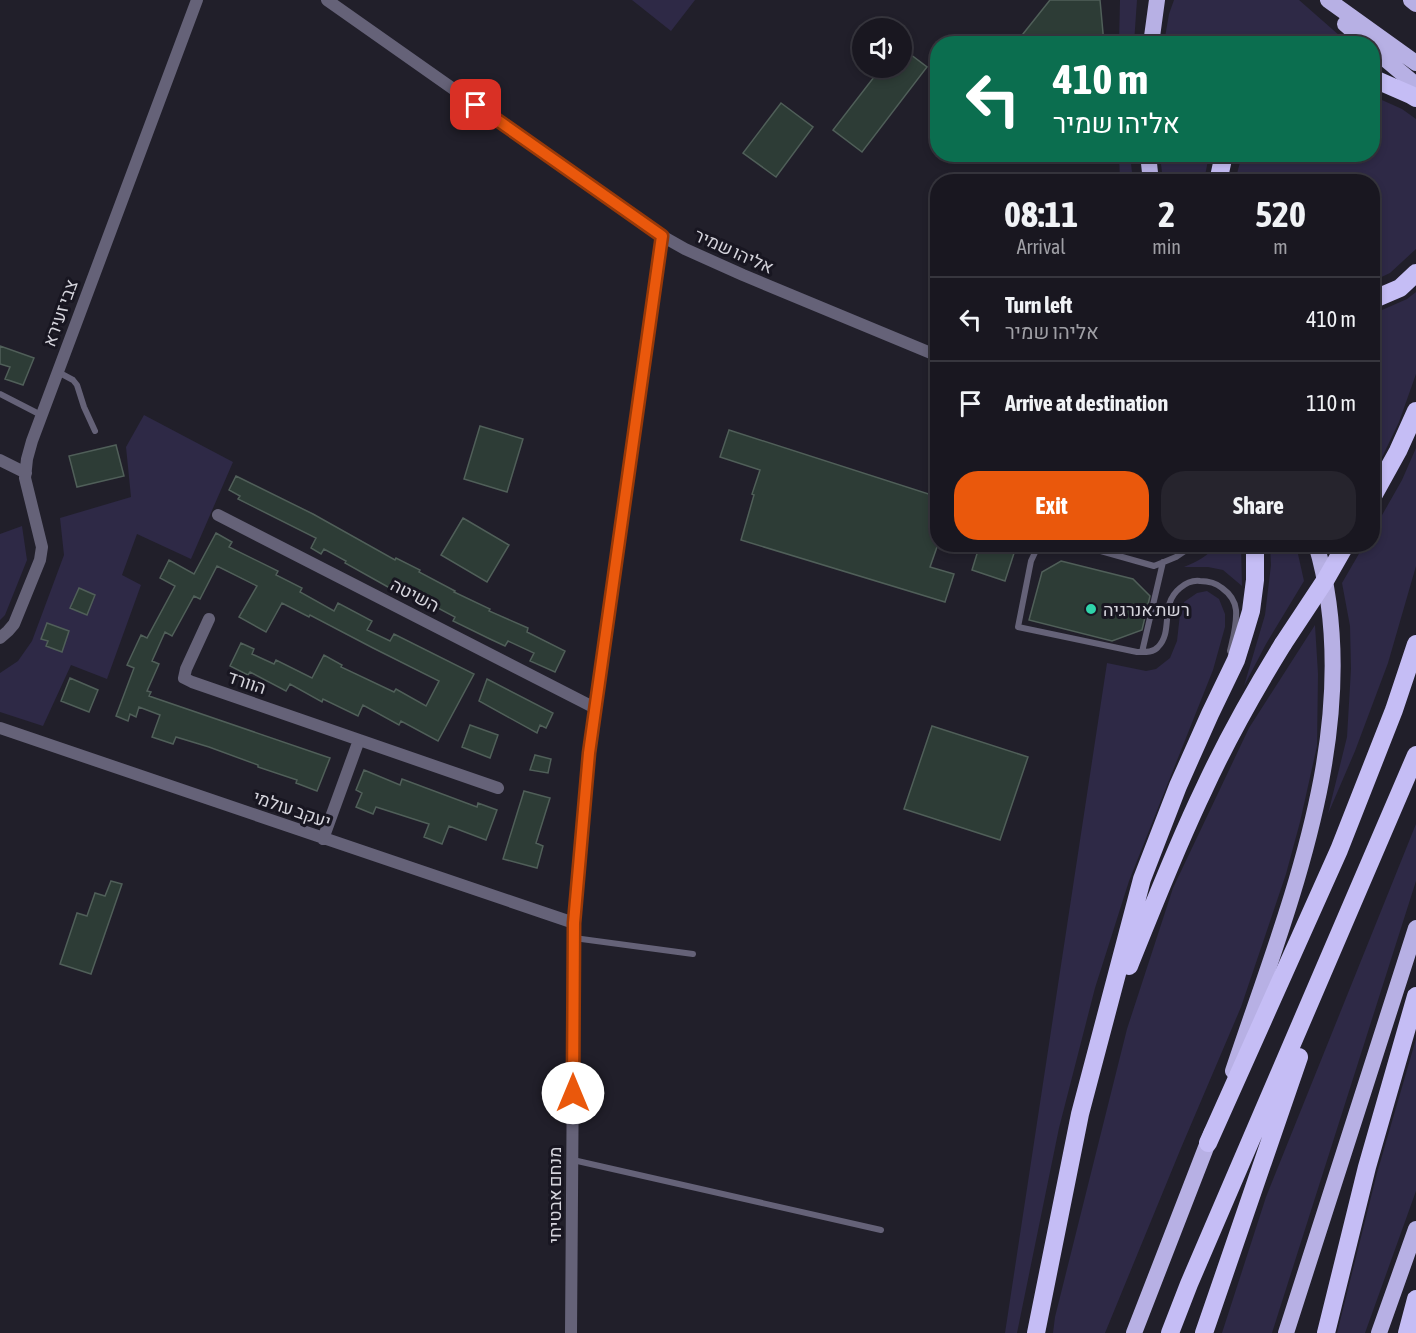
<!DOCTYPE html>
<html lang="en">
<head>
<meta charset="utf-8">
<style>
  :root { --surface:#191720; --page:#26242d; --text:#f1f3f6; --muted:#9f9fa5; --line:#37363e; --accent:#ea580c }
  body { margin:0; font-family:"Asap Condensed",Heebo,sans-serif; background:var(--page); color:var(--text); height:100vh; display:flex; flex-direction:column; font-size:22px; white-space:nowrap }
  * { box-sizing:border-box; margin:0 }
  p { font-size:20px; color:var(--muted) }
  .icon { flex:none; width:33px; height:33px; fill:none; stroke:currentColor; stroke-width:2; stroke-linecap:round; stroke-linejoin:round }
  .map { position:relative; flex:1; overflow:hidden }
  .panel { position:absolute; left:930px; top:174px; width:450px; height:378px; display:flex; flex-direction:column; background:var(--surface); border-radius:24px; box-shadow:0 3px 9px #0003,0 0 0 2px var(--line) }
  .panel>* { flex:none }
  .banner { position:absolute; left:930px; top:36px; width:450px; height:126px; border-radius:24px; box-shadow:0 3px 9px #0003,0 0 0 2px var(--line); background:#0b6e4f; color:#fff; overflow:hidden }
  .controls { position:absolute; left:852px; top:18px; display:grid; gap:12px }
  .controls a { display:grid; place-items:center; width:60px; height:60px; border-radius:50%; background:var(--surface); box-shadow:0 3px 9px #0003,0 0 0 2px var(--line); font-size:30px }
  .pin { position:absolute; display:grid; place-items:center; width:51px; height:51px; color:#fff; margin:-26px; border-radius:12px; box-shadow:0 3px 9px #0006 }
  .me { position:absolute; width:66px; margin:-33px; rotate:0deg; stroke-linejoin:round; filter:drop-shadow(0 0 4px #0008) }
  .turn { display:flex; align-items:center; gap:21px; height:126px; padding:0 24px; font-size:27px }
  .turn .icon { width:78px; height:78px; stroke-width:2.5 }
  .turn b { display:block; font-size:42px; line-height:51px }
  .eta { display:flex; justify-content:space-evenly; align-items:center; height:102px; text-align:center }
  .eta b { font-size:36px; font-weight:700; line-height:42px }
  .cta { display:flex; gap:12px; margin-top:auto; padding:12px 24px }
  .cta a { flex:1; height:69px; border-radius:24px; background:var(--accent); color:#fff; font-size:24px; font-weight:700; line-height:69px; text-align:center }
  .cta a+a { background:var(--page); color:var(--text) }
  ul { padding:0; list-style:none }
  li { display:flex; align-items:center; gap:18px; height:84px; padding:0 24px; border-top:2px solid var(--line) }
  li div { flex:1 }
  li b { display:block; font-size:22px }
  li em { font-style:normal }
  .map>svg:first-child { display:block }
  .green { fill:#2e2946 }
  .building { fill:#2d3c36; stroke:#505f59; stroke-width:1.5 }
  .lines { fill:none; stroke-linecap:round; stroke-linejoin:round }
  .service { stroke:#656278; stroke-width:6 }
  .minor { stroke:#656278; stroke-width:12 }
  .tertiary { stroke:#656278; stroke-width:12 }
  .trunk { stroke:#b7b0e4; stroke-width:16 }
  .motorway { stroke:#c5bdf5; stroke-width:18 }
  .motorway-bridge { stroke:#c5bdf5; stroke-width:18 }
  .route-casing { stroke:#983908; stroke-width:15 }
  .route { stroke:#ea580c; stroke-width:10 }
  .poi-dot { fill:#2fd4aa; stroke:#181621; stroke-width:2 }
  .labels { text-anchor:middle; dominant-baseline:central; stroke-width:6; stroke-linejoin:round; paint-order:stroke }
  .street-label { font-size:18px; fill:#d5d4dc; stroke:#181621 }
  .poi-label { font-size:18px; fill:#d5d4dc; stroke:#181621; text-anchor:start }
</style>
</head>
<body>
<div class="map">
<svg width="1416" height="1333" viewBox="0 0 1416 1333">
  <rect width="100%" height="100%" fill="#211f2a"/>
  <path class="green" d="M 632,0 L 695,0 L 671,31 Z
    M 1120,0 L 1137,0 L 1134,43 L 1119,43 Z
    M 1174,0 L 1299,0 L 1348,43 L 1164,43 L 1169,14 Z
    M 1373,96 L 1402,109 L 1416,119 L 1416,249 L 1390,273 L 1373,281 L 1372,182 L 1235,181 L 1242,155 L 1372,154 Z
    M 1119,155 L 1130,155 L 1133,181 L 1120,181 Z
    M 1160,155 L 1209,155 L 1204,181 L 1163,181 Z
    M 1416,292 L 1416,374 L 1399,422 L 1373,476 L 1373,314 L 1407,299 Z
    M 144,415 L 233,462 L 191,559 L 137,534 L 122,575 L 141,585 L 107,679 L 71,665 L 43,726 L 0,712 L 0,673 L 18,661 L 32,641 L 64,555 L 60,518 L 131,497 L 126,447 Z
    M 1416,448 L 1416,566 L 1388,663 L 1355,751 L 1328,814 L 1347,737 L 1351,669 L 1350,626 L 1342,583 L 1364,545 L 1372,544 L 1373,531 L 1402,480 Z
    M 22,526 L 27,560 L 5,615 L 0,620 L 0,534 Z
    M 1215,545 L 1241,545 L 1242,586 L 1223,570 L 1208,567 L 1184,567 C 1196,562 1209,556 1215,545 Z
    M 1270,545 L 1296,545 L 1304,581 L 1266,644 L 1244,686 L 1265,615 L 1271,565 Z
    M 1207,591 L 1219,599 L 1225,614 L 1225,627 L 1213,670 L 1129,881 L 1095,988 L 1059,1128 L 1017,1333 L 1005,1333 L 1107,663 L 1146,671 L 1156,669 L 1170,658 L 1177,641 L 1180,614 L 1184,602 L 1197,593 Z
    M 1315,625 L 1318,674 L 1317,746 L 1300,822 L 1286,874 L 1241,1007 L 1181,1148 L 1105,1333 L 1053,1333 L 1055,1317 L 1127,1029 L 1173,888 L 1249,728 Z
    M 1416,824 L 1416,881 L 1272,1333 L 1222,1333 L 1266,1197 Z
    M 1416,1039 L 1416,1191 L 1365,1333 L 1337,1333 L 1377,1173 Z"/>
  <path class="building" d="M 1050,0 L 1100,0 L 1104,44 L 1015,44 Z
    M 902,48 L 927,67 L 862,152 L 833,130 L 881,68 L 902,68 Z
    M 781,103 L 813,127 L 776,177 L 743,153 Z
    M 0,346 L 34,358 L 23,385 L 5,379 L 10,367 L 0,364 Z
    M 480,426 L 523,439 L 507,492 L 464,479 Z
    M 729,430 L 938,497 L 938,544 L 930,567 L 954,574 L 945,602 L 741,540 L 754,495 L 752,494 L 760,470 L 720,457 Z
    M 116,445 L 124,476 L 77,487 L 69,456 Z
    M 236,476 L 313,514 L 395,560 L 396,558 L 420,570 L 419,572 L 455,591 L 454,592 L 490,609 L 489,611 L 528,628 L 527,632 L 565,651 L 555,672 L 530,661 L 534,653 L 508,641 L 505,646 L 490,639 L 453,621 L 455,617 L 408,592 L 406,596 L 388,587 L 345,563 L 346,561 L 324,549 L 321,554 L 311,548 L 316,538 L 238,499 L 240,496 L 229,490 Z
    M 463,518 L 509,545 L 487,582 L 441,555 Z
    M 216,533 L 232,542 L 229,547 L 278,571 L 276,575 L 302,588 L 300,592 L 334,611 L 338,603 L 372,621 L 367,630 L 390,641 L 394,634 L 474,674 L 438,741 L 401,721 L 399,725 L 363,705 L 358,716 L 323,699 L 322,702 L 290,684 L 286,691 L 250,672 L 248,675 L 230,666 L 241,643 L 254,649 L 252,654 L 274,664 L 276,660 L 312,678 L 324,655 L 342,665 L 341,667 L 394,692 L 396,689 L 426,706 L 439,681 L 373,648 L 310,615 L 309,617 L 282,603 L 266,632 L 239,617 L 257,586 L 217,566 L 200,599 L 194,596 L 172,636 L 165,632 L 152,661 L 159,664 L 147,691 L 151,692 L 149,696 L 330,758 L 317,791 L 296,783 L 297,780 L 258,767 L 258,765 L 209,747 L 176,737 L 173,744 L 152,737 L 160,715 L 139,707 L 136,717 L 130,714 L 128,721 L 116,716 L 134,668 L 127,665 L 141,635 L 147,638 L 175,586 L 160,578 L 169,560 L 194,574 Z
    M 980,544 L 1017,544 L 1005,581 L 972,570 Z
    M 1061,561 L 1133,579 L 1150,596 L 1142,630 L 1112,641 L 1029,620 L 1042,572 Z
    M 79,588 L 95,595 L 87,615 L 70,608 Z
    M 47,623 L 69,631 L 62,652 L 46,646 L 48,641 L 41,639 Z
    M 70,678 L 98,690 L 89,712 L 61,701 Z
    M 487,679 L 553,713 L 546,728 L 540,725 L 537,733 L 479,701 Z
    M 470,725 L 498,735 L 490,758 L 462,747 Z
    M 932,726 L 1028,757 L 1000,840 L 904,809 Z
    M 535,755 L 551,759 L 548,773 L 530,770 Z
    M 364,770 L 400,785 L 402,779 L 477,807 L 478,803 L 497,810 L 486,840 L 449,826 L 442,844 L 424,837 L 429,824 L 376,807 L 373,814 L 356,807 L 362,793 L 356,790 Z
    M 524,791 L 550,798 L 536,843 L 543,846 L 537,868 L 503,859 Z
    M 111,881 L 122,884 L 91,974 L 60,964 L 77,913 L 87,916 L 95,893 L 105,896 Z"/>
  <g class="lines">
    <path class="service" d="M 58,372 L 73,380 L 77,385 L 84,407 L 95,431
      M 0,394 L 41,415
      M 1039,544 L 1031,561 L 1018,627 L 1137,652 C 1144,652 1153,653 1158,647 C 1174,631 1159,605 1180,588 C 1186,583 1192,580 1200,581 C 1208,581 1216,583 1222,588 C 1229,593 1235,601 1236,610 C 1237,625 1233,638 1230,651
      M 1076,544 L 1154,566 L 1176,557 L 1195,544
      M 1142,652 L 1163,562
      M 574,938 L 693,954
      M 573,1160 L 881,1230"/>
    <path class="minor" d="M 662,236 L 685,249 L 743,275 L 938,356
      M 0,460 L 26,473
      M 218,515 L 595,708
      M 209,619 L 186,669 L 184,678 L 192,682 L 498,788
      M 0,638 L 8,631 L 14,624 L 40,560 L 42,547 L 25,478 L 27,459 L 32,441 L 197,0
      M 0,728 L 574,923
      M 323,839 L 359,740"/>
    <path class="tertiary" d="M 327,0 L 662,236 L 589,753 L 574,923 L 571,1333"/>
    <path class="trunk" d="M 1328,0 L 1416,63
      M 1411,0 L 1416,4
      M 1345,24 L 1368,44
      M 1151,44 L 1157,0
      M 1372,48 L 1416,85
      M 1148,154 L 1151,182
      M 1233,1071 C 1288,906 1368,720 1316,544
      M 1134,1333 L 1212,1132
      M 1286,1333 L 1416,928
      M 1379,1333 L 1416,1229"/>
    <path class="motorway" d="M 1372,78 L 1411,95 L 1416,98
      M 1218,182 L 1224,154
      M 1372,300 L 1400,288 L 1416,273
      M 1372,498 L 1398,451 L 1416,411
      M 1129,966 C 1153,907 1176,847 1204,789 C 1227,739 1254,691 1283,644
      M 1208,1143 L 1339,850 L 1394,710 L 1416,644
      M 1036,1333 L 1080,1114 L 1142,879 L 1178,786 L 1210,714 L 1236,660 L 1245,631 L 1251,611 L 1255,580 L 1255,544
      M 1170,1333 L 1189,1284 L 1416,755
      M 1204,1333 L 1299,1057
      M 1326,1333 L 1367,1167 L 1416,996
      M 1407,1333 L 1416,1299"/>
    <path class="motorway-bridge" d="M 1283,644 L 1326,579 L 1346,544"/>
  </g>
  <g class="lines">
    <defs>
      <path id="route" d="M 476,105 L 662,236 L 589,753 L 574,923 L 573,1093"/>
    </defs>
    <use href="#route" class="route-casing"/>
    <use href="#route" class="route"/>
  </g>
  <circle class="poi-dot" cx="1091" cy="609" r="6"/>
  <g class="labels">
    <g class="street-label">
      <text transform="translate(734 251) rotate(24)">אליהו שמיר</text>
      <text transform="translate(60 313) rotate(-70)">צבי זעירא</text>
      <text transform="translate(415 595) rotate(27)">השיטה</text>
      <text transform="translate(247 682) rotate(19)">הוורד</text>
      <text transform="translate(292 809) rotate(19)">יעקב עולמי</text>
      <text transform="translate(554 1195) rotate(-90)">מנחם אבטיחי</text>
    </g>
    <g class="poi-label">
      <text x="1103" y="609">רשת אנרגיה</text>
    </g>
  </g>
</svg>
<div class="controls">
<a><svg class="icon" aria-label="sound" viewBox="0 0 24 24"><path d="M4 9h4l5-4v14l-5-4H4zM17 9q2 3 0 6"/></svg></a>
</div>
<div class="pin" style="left:476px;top:105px;background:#d93025"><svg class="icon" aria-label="arrive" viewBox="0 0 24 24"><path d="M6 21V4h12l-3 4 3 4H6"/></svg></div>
<svg class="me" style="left:573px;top:1093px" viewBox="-20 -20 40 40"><circle r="19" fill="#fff"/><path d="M0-13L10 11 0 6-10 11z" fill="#ea580c"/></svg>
<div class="banner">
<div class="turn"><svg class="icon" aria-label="left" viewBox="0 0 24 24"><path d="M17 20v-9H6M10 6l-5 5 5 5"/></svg><div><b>410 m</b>אליהו שמיר</div></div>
</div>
<section class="panel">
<div class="eta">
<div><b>08:11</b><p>Arrival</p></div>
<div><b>2</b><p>min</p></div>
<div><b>520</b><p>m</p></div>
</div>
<ul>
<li><svg class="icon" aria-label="left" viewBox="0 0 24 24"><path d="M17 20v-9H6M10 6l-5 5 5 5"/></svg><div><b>Turn left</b><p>אליהו שמיר</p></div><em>410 m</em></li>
<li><svg class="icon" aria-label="arrive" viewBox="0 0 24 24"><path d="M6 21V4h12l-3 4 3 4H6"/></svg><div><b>Arrive at destination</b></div><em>110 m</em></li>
</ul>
<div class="cta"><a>Exit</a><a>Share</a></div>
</section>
</div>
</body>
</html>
